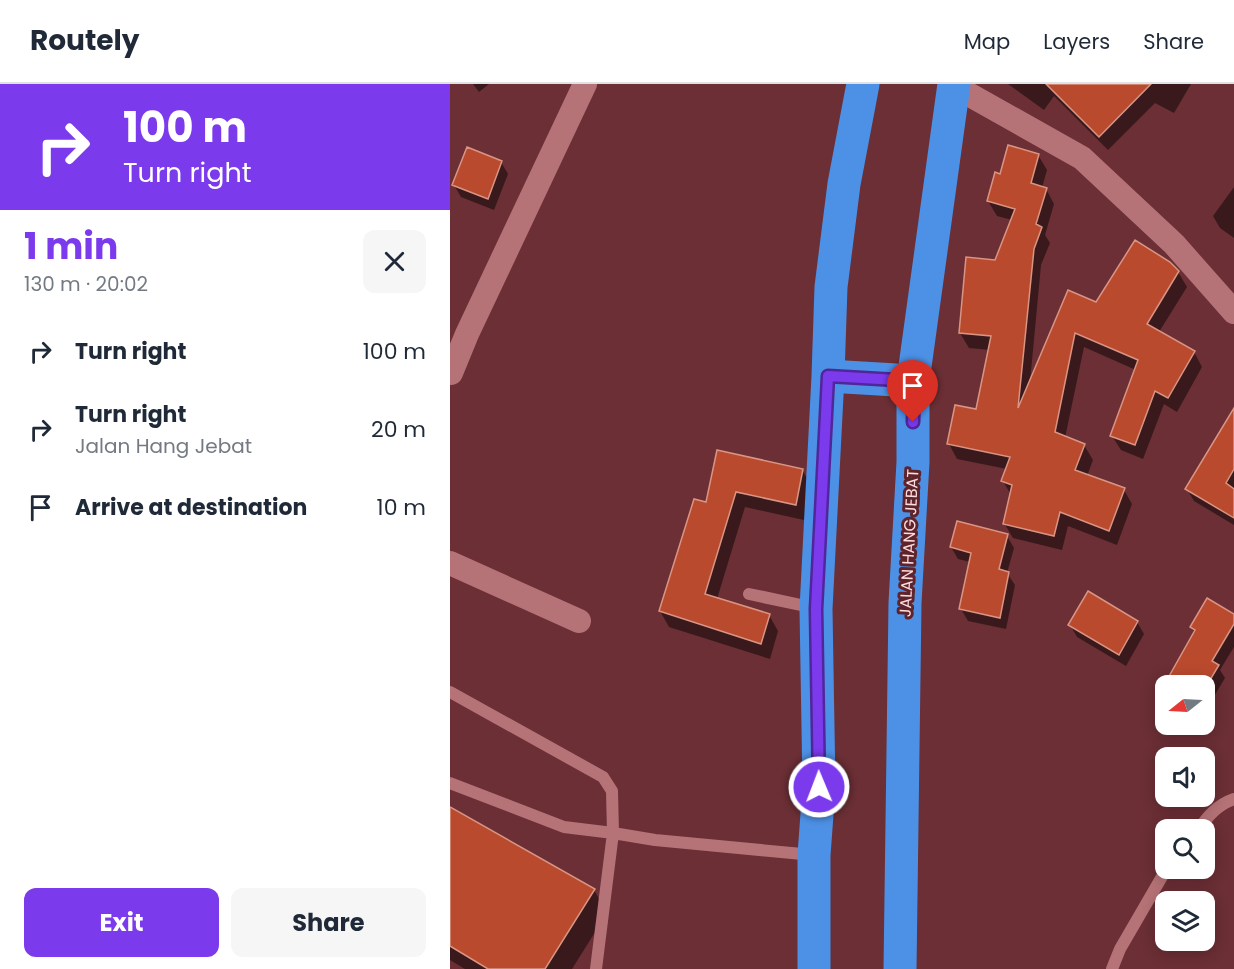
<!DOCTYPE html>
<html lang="en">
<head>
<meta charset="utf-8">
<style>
  :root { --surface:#fff; --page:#f6f6f7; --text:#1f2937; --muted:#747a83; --line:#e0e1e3; --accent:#7c3aed }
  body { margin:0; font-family:Poppins,sans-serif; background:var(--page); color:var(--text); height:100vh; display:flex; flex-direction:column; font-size:22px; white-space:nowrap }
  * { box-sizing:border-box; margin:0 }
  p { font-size:20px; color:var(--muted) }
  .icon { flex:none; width:33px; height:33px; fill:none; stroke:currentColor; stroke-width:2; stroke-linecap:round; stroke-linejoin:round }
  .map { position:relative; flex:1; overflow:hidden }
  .sheet { display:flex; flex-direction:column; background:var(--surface); width:450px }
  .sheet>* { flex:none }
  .hud { background:#7c3aed; color:#fff; overflow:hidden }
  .needle { width:39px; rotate:252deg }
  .buttons { position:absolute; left:705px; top:591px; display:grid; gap:12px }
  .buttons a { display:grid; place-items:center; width:60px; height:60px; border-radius:12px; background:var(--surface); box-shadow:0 3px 15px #0003; font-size:30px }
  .pin { position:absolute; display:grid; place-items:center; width:51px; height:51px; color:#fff; margin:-62px -26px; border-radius:50% 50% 50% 0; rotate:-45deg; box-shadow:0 0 6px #0007 }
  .pin .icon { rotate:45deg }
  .me { position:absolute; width:66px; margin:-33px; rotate:359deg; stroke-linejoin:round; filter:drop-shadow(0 0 4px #0008) }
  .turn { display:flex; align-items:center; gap:21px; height:126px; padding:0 24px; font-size:27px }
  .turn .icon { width:78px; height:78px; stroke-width:2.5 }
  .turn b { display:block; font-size:42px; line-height:51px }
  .round { display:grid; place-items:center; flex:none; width:63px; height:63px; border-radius:12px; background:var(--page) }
  .head { display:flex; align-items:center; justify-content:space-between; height:102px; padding:0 24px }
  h1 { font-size:36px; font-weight:700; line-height:45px; color:var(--accent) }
  .action { display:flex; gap:12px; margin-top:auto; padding:12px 24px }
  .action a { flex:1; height:69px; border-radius:12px; background:var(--accent); color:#fff; font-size:24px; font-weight:700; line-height:69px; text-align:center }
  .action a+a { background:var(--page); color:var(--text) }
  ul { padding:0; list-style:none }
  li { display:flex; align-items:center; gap:18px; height:78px; padding:0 24px }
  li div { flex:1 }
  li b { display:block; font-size:22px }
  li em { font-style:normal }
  header { display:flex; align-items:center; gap:36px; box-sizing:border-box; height:84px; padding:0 30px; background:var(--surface); border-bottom:2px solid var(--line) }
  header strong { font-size:28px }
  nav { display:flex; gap:33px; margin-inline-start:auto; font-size:21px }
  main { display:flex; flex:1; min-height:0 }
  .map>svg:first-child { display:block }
  .shadow { fill:#0007 }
  .building { fill:#ba4a2e; stroke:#d99584; stroke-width:1.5 }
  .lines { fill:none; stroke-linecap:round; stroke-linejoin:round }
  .lane { stroke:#b67377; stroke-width:12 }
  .street { stroke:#b67377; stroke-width:24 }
  .highway { stroke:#4d91e6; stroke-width:33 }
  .route-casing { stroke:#51269a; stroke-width:15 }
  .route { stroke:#7c3aed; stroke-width:10 }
  .labels { text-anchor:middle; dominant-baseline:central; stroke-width:6; stroke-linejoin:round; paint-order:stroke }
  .street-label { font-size:16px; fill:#fcdedf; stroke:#5f242b }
</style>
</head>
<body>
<header>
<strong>Routely</strong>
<nav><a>Map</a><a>Layers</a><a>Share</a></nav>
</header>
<main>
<section class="sheet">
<div class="hud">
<div class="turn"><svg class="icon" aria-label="right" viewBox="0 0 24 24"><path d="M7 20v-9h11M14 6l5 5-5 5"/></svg><div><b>100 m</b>Turn right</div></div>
</div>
<div class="head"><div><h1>1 min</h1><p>130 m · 20:02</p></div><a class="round"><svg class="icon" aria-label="close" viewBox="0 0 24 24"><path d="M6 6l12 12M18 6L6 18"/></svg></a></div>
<ul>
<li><svg class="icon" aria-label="right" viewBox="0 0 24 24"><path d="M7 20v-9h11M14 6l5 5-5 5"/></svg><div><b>Turn right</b></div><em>100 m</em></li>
<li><svg class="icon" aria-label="right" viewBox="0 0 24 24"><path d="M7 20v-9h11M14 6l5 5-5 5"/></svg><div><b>Turn right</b><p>Jalan Hang Jebat</p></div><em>20 m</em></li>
<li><svg class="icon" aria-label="arrive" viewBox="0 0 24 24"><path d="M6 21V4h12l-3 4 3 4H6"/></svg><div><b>Arrive at destination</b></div><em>10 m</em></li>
</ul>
<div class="action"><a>Exit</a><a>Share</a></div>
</section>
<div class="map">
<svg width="784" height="885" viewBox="0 0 784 885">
  <rect width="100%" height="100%" fill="#6b2f35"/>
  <path class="shadow" d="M 23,0 L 39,0 L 29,8 Z
    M 558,0 L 741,0 L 724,29 L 705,19 L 658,66 L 604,12 L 594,26 Z
    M 588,71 L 597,86 L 592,104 L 596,105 L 604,120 L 595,151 L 600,159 L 591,181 L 580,298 L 647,220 L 728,188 L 737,203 L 709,248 L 744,268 L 752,283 L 727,328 L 714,320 L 693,375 L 671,366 L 662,352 L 686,286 L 634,263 L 615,354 L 634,361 L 643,376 L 637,392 L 674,406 L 682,420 L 667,461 L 618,442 L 612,466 L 563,454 L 554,439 L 561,411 L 553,397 L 557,385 L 507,375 L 499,360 L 527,327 L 540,266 L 519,264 L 510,249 L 546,178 L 562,136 L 547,132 L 538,117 L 551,92 Z
    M 51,78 L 58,90 L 44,126 L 11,113 L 4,101 Z
    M 784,103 L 784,154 L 770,144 L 763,132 Z
    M 784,349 L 784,441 L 744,417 L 737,405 Z
    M 268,368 L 352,386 L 362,402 L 354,436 L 295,423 L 267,515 L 319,531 L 328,547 L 320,575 L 219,543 L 210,527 L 257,420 Z
    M 557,452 L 564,464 L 557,489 L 565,501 L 556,545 L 518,537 L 511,525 L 520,478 L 508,475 L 501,463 Z
    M 638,509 L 687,538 L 694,550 L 676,582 L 627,553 L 620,541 Z
    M 784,532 L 784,563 L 770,586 L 775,594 L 754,629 L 754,602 L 716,602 L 716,605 L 714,603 L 745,550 L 741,543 Z
    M 0,724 L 144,806 L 157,829 L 122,885 L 15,885 L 0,876 Z"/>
  <path class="building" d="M 596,0 L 701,0 L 649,53 Z
    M 558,61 L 589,70 L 581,99 L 597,104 L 586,140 L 592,143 L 584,165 L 568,324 L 618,206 L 646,218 L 685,156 L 720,178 L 729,187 L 697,240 L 745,267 L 718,314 L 705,307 L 685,361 L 660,352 L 688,276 L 625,249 L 605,348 L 635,360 L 625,386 L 675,404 L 659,447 L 610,428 L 604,452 L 553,440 L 562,401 L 551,397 L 560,373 L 497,360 L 505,321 L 526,325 L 541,252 L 509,249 L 516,173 L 545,176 L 565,125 L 537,117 L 545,88 L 550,90 Z
    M 17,63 L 52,77 L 38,115 L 2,101 Z
    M 784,324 L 784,385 L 776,399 L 784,405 L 784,434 L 735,405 Z
    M 267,366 L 353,385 L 346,421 L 286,408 L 255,510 L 320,530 L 311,560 L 209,527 L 244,415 L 256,418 Z
    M 507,437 L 558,450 L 549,485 L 559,488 L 550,534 L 509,525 L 521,469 L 500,463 Z
    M 638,507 L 688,537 L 669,571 L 618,541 Z
    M 757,514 L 784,530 L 784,540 L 762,577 L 769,581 L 754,606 L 754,602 L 716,602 L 716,605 L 713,603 L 745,546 L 740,543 Z
    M 0,723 L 145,805 L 95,885 L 38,885 L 0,862 Z"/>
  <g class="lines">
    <path class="lane" d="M 299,510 L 365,524
      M 0,608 L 153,693 L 162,707 L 163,749 L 205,756 L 363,771
      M 0,699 L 114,743 L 163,749 L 146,885
      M 748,746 C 758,732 767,721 784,715
      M 662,885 L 670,865 L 717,784"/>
    <path class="street" d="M 504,2 L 632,74 L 724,160 L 784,228
      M 1,289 L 17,250 L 135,0
      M 0,479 L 129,537"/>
    <path class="highway" d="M 378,292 L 463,297
      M 364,885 L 364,771 L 369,703 L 366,525 L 378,292 L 381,203 L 394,100 L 413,0
      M 450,885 L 455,519 L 463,378 L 463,297 L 504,0"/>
  </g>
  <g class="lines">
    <defs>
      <path id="route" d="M 369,703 L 366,525 L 378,292 L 464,297 L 463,338"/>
    </defs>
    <use href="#route" class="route-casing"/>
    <use href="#route" class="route"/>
  </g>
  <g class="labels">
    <g class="street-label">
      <text transform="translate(459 459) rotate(-87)">JALAN HANG JEBAT</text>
    </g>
  </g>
</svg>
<div class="buttons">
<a><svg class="needle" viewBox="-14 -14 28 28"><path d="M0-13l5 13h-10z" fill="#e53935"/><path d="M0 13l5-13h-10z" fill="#747a83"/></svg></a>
<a><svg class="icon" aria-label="sound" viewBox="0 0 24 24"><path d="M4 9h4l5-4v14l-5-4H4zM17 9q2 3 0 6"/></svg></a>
<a><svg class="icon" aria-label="search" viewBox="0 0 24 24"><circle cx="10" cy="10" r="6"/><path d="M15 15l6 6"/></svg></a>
<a><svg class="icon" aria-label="layers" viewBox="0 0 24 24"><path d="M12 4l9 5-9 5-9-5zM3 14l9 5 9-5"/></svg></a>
</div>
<div class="pin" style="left:463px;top:338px;background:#d93025"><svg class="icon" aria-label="arrive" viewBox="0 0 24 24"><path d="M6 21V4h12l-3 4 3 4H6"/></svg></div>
<svg class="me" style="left:369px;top:703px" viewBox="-20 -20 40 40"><circle r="17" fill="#7c3aed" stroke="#fff" stroke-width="3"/><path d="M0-11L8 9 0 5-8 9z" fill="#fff"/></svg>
</div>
</main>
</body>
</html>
